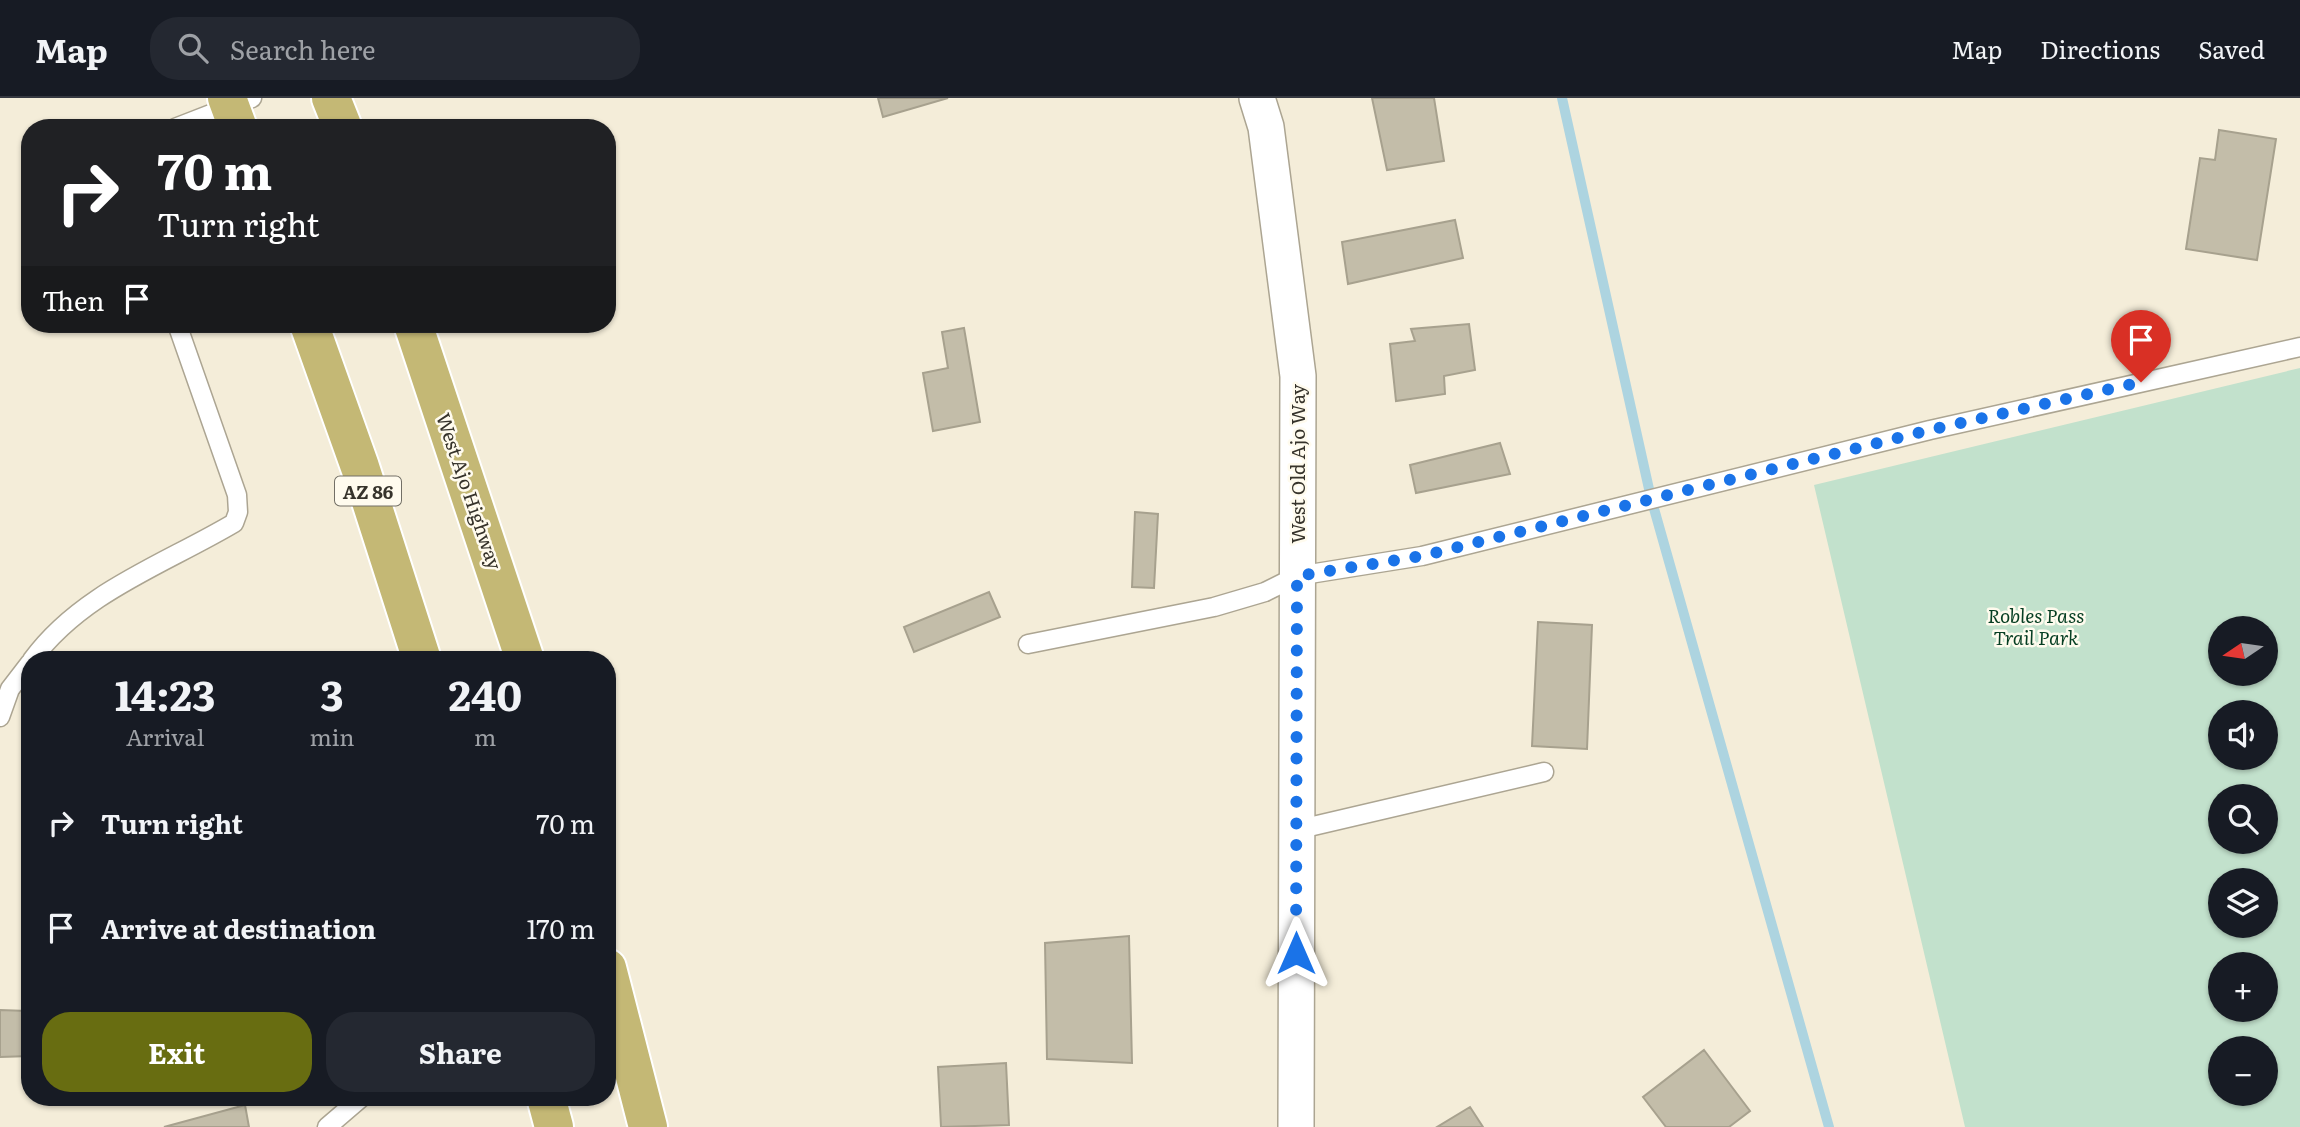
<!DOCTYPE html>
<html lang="en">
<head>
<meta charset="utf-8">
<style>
  :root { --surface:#171b24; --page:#242831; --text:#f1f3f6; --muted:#9ea1a6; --line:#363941; --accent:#686d11 }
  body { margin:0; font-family:Literata,serif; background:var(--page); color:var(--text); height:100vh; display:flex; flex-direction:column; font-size:26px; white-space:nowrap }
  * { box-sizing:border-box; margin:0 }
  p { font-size:23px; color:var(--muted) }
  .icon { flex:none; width:38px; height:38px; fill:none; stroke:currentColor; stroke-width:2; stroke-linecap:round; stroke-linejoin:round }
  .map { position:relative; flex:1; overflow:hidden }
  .details { position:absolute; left:21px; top:553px; width:595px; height:455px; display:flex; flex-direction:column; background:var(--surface); border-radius:28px; box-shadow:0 2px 5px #0004 }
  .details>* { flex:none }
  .banner { position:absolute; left:21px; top:21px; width:595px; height:214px; border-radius:28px; box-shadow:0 2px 5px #0004; background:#202124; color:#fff; overflow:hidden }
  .needle { width:46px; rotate:257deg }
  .buttons { position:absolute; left:2208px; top:518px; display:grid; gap:14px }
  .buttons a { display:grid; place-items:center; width:70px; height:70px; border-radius:50%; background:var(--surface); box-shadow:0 2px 5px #0004; font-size:35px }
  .pin { position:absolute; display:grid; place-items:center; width:60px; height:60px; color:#fff; margin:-72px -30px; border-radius:50% 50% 50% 0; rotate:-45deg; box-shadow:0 0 7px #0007 }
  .pin .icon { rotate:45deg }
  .me { position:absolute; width:77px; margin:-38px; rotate:0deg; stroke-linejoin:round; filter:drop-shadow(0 0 5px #0008) }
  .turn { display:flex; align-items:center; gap:24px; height:147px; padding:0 21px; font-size:32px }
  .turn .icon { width:91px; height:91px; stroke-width:2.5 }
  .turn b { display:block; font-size:49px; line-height:60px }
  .then { display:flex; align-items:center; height:66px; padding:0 21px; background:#0003; gap:14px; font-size:26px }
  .eta { display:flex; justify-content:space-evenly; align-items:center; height:119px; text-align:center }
  .eta b { font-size:42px; font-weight:700; line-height:49px }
  .action { display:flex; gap:14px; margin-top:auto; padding:14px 21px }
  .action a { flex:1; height:80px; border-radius:28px; background:var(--accent); color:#fff; font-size:28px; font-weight:700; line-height:80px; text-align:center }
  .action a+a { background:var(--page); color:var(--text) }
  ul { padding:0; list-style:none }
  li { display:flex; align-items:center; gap:21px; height:105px; padding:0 21px }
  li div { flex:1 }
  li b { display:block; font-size:26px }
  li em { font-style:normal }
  header { display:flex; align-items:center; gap:42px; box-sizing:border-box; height:98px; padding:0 35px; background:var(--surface); border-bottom:2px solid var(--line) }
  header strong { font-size:33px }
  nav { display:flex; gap:38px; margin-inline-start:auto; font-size:24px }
  .search { width:490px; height:63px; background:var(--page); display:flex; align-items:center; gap:18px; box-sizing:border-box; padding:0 24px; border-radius:28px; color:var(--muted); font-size:26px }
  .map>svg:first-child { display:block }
  .green { fill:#c2e1cc; fill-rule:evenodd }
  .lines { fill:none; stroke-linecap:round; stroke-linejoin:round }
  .stream { stroke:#add4e0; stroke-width:10 }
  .building { fill:#c3bda9; stroke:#a7a18e; stroke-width:2 }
  .lane-casing { stroke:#aca592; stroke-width:21 }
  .street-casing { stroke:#aca592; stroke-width:38 }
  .primary-casing { stroke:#fff; stroke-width:42 }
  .lane { stroke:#fff; stroke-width:18 }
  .street { stroke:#fff; stroke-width:35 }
  .primary { stroke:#c4b875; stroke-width:38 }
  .route { stroke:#1a73e8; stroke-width:12; stroke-dasharray:0 21.6 }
  .labels { text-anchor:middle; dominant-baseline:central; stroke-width:5; stroke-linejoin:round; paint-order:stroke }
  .shield { fill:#fffbee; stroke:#726f66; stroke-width:2 }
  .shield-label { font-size:18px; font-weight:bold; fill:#36332b }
  .street-label { font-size:19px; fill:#36332b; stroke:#fffbee }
  .park-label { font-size:19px; font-style:italic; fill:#063e22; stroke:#fffbee }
</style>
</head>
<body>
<header>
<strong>Map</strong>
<div class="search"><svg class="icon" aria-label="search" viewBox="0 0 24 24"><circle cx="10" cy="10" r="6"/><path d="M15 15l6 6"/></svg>Search here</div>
<nav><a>Map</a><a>Directions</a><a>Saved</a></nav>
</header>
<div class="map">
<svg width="2300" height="1029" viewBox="0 0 2300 1029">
  <rect width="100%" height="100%" fill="#f4edd9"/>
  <path class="green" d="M 2300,270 L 2300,1029 L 1965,1029 L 1814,387 ZM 2221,530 L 2266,530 L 2266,576 L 2221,576 ZM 2221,614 L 2266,614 L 2266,660 L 2221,660 ZM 2221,698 L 2266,698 L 2266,744 L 2221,744 ZM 2221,782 L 2266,782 L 2266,828 L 2221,828 ZM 2266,866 L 2266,912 L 2221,912 L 2221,866 ZM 2266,950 L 2266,996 L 2221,996 L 2221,950 Z"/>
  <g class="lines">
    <path class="stream" d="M 1562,0 L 1651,400 L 1829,1029"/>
  </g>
  <path class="building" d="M 878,0 L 948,0 L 883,19 Z
    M 1372,0 L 1434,0 L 1444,63 L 1387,72 Z
    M 2219,32 L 2276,41 L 2257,162 L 2186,151 L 2200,60 L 2215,62 Z
    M 1455,122 L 1463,160 L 1348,186 L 1342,144 Z
    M 1469,226 L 1475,272 L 1444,278 L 1445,296 L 1396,303 L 1390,246 L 1415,243 L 1411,231 Z
    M 964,230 L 980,324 L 933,333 L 923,275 L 948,270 L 942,234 Z
    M 1500,345 L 1510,376 L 1416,395 L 1410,367 Z
    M 1135,414 L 1158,416 L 1154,490 L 1132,489 Z
    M 989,494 L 1000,519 L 914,554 L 904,529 Z
    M 1538,524 L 1592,527 L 1587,651 L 1532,648 Z
    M 1129,838 L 1132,965 L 1047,961 L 1045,845 Z
    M 0,912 L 27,913 L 30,958 L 0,959 Z
    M 1704,952 L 1750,1013 L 1729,1029 L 1666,1029 L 1643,999 Z
    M 1006,965 L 1009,1027 L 941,1029 L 938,969 Z
    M 245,1007 L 249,1029 L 164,1029 Z
    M 1470,1009 L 1483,1029 L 1437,1029 Z"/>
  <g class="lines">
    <defs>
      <path id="lane" d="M 175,30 L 252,0
        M 1028,546 L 1214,509 L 1265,494 L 1297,478 L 1422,458 L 1930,332 L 2300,249
        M 32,562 C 82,494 163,467 234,425 L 238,414 L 237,397 L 177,226
        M 0,619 L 10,591 L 30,565
        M 1296,732 L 1544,674
        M 327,1029 L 362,999"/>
      <path id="street" d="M 1257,0 L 1266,29 L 1298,278 L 1296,1029"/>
      <path id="primary" d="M 227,0 L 238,30
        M 331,0 L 343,30
        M 309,226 L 360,369 L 422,562
        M 413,226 L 525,562
        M 607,870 L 648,1029
        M 546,999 L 554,1029"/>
    </defs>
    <use href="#lane" class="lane-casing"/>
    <use href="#street" class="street-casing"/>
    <use href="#primary" class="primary-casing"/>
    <use href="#lane" class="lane"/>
    <use href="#street" class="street"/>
    <use href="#primary" class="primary"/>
  </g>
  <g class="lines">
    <path class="route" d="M 1296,855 L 1297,478 L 1422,458 L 1930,332 L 2141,284"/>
  </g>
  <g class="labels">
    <rect class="shield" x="335" y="378.5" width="66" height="29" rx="5"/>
    <g class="shield-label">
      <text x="368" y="393">AZ 86</text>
    </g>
    <g class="street-label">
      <text transform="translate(1297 366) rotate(-90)">West Old Ajo Way</text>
      <text transform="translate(470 393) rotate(71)">West Ajo Highway</text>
    </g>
    <g class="park-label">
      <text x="2036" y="517">Robles Pass<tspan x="2036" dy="22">Trail Park</tspan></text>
    </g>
  </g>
</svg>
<div class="buttons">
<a><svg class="needle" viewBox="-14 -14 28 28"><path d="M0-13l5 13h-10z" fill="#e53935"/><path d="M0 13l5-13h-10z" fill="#9ea1a6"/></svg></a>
<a><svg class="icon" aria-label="sound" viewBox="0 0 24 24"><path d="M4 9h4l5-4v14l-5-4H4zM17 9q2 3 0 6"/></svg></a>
<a><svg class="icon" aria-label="search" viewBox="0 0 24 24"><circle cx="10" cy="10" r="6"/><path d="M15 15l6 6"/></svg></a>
<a><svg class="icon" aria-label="layers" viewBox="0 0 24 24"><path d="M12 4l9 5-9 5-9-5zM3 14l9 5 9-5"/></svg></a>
<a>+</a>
<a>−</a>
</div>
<div class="pin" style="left:2141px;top:284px;background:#d93025"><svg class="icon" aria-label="arrive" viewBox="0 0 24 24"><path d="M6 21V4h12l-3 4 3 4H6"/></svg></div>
<svg class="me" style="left:1296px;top:855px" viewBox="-20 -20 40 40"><path d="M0-17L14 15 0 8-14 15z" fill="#1a73e8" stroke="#fff" stroke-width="4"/></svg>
<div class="banner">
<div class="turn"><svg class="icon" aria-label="right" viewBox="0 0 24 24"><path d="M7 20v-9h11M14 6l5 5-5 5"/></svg><div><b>70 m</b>Turn right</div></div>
<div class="then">Then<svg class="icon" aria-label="arrive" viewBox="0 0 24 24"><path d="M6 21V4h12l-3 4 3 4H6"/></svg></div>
</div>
<section class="details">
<div class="eta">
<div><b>14:23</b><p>Arrival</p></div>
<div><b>3</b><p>min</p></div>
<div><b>240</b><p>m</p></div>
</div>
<ul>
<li><svg class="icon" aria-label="right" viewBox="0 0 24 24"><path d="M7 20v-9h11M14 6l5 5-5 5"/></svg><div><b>Turn right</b></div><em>70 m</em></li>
<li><svg class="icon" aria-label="arrive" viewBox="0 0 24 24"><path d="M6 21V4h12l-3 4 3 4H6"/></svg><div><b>Arrive at destination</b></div><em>170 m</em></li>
</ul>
<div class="action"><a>Exit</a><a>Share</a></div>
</section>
</div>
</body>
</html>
